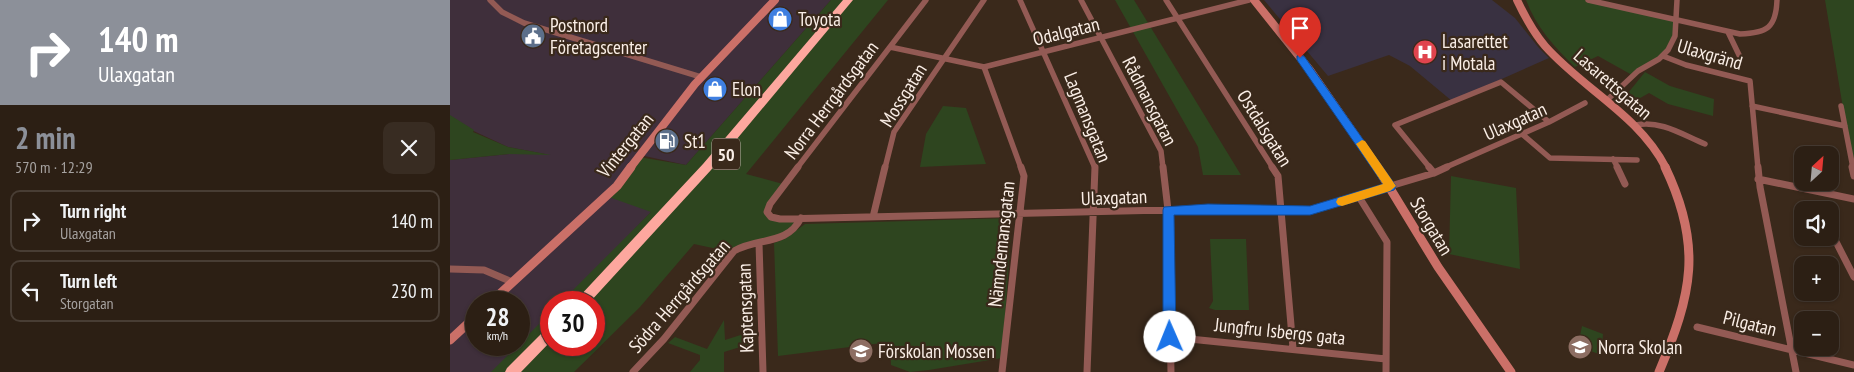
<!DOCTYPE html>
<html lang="en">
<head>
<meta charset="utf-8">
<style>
  :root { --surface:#2c1f14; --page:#382c22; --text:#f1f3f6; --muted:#a6a2a0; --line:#483d34; --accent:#8c9099 }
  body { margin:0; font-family:"PT Sans Narrow",sans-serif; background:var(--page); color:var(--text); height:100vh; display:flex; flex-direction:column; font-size:19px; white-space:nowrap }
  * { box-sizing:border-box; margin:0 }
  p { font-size:16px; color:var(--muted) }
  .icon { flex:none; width:28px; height:28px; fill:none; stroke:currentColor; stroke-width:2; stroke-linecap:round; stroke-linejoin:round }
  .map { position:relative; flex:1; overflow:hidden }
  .drawer { display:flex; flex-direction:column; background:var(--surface); width:450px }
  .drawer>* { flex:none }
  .guide { background:#8c9099; color:#fff; overflow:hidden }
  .needle { width:32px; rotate:26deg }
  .controls { position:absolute; left:1344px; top:146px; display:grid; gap:10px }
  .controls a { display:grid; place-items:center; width:45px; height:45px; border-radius:10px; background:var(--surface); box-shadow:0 1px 4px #0004,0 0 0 1px var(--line); font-size:25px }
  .speed { position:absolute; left:15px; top:291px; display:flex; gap:10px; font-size:25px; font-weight:700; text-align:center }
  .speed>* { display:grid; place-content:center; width:65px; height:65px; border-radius:50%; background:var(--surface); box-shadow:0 1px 4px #0004,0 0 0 1px var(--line); line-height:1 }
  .speed small { font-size:12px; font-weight:400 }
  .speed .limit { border:8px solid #d22; background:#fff; color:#111 }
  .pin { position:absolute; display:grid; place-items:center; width:42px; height:42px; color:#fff; margin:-51px -21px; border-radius:50% 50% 50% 0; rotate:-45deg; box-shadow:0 0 5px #0007 }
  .pin .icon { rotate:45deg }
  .me { position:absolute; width:55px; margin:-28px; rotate:359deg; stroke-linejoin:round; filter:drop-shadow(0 0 4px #0008) }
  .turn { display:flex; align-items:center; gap:18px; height:105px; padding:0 15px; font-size:22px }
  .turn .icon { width:65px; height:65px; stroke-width:2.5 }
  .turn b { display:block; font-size:35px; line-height:42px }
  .round { display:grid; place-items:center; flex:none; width:52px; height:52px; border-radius:10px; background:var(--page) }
  .headline { display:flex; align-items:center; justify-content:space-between; height:85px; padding:0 15px }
  h1 { font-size:30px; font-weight:600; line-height:38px; color:var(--accent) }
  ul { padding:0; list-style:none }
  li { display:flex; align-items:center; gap:15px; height:62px; margin:0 10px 8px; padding:0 5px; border:2px solid var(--line); border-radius:10px }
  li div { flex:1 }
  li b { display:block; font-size:19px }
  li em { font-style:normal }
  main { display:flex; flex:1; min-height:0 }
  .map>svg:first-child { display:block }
  .industrial { fill:#3f2f3b; fill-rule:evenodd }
  .medical { fill:#393141 }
  .green { fill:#2e451f }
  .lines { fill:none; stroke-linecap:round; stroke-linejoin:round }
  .street-far1 { stroke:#935a54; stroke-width:5.5 }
  .street { stroke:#935a54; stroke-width:7 }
  .secondary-far1 { stroke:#cb7068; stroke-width:8 }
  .secondary { stroke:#cb7068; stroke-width:9 }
  .highway { fill:#fda79e; fill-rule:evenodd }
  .route { fill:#1a73e8; stroke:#114b97 }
  .slow { fill:#f59e0b }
  .labels { text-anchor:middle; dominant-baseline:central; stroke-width:4.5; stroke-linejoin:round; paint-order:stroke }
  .shield { fill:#3a291b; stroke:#c0b3a9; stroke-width:1 }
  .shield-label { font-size:18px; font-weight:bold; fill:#faeee6 }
  .poi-label { font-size:19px; fill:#faeee6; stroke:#3a291b; text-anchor:start }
  .street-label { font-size:19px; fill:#faeee6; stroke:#3a291b }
</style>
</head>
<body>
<main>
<section class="drawer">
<div class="guide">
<div class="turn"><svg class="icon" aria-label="right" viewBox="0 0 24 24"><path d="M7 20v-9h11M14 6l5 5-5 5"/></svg><div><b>140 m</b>Ulaxgatan</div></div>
</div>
<div class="headline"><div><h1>2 min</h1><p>570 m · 12:29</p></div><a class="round"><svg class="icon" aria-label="close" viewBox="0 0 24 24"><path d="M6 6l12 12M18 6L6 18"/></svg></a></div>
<ul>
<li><svg class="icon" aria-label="right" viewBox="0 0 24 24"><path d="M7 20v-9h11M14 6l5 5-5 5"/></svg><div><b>Turn right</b><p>Ulaxgatan</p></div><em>140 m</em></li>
<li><svg class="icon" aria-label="left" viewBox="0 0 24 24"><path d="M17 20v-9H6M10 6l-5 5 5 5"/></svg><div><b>Turn left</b><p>Storgatan</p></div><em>230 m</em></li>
</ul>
</section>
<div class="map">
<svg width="1404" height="372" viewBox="0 0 1404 372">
  <rect width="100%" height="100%" fill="#3a291b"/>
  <path class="industrial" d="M 0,0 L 381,0 L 236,165 L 190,155 L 201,212 L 114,302 L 101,302 L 101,316 L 45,372 L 0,372 L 0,160 L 59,154 L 95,154 L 58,147 L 0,120 ZM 26,302 L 69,302 L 69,345 L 26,345 Z"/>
  <path class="medical" d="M 814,0 L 1042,0 L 1065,18 L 1089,48 L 1099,58 L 1002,101 L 960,66 L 939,55 L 878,76 Z"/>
  <path class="green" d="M 381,0 L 438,0 L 296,174 L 333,184 L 317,206 L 320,216 L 354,217 C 351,220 348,226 344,229 C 327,239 293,239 281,252 L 244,244 L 190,307 L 124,372 L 41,372 L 101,312 L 101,345 L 144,345 L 144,302 L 111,302 L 201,212 L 156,196 L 189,157 L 236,165 Z
    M 665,0 L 684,0 L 791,175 L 753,175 L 748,147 Z
    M 1076,0 L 1145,0 L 1227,19 L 1228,35 L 1213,57 L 1182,75 L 1148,56 L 1125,67 C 1105,48 1086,27 1076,0 Z
    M 1375,0 L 1404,0 L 1404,174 Z
    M 1195,72 L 1220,86 L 1264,99 L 1263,116 L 1218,104 L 1199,93 L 1178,105 L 1178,93 Z
    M 493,106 L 516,108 L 536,164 L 470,167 L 476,134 Z
    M 0,115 L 24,130 L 23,132 L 58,147 L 101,155 L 59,154 L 0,160 Z
    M 1001,176 L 1066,188 L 1070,269 L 999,254 Z
    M 562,218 L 552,358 L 479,370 L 460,372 L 441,365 L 440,342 L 328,356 L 324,243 L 335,239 L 355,224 Z
    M 760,239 L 796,239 L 799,310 L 765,310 L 759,308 L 763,301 Z
    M 274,320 L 275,340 L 303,331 L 303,343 L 274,352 L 274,372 L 240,372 L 250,360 L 250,355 L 218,343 L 225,337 L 257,349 Z
    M 1132,326 L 1153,334 L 1151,355 L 1128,346 Z"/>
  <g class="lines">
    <path class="street-far1" d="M 40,0 L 52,12 L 74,23 L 251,77
      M 570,0 L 645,168
      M 631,0 L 711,151 L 713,168
      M 716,0 L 823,168
      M 1138,0 L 1290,34 C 1317,33 1326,28 1327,0
      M 1278,32 L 1290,57
      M 440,47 L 534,67 L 799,0
      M 1213,56 L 1236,65 L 1300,81 L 1308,168
      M 534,67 L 571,168
      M 1157,100 L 1188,71 L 1209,59 L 1218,50 L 1225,36 L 1227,0
      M 1302,106 L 1395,126
      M 1391,106 L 1403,168
      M 1186,125 C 1211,120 1233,135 1255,144
      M 1072,134 L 1100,158 L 1187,160
      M 1163,159 L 1168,168
      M 347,168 L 476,0
      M 435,168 L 444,132 L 534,0
      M 980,168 L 945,125 L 1051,82 L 1099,122
      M 994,168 L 1099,122 L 1135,103"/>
    <path class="street" d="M 348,167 L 320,204 L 317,212 L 321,217 L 330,219 L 758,209 L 860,210 L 984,173 L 997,167
      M 713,167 L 718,210 L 721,372
      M 822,167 L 828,176 L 843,348
      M 979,167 L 984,173
      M 1167,167 L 1175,184
      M 1308,167 L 1310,187 L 1346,372
      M 1402,167 L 1404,176
      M 1308,179 L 1404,199
      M 909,197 L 937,242 L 936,372
      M 423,217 L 435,167
      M 1380,230 L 1404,277
      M 309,243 L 313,372
      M 0,269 L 34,270 L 62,282
      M 1247,327 L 1404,365
      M 720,337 L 936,359
      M 183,372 L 214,339 L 284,251 C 308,237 337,246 351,218
      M 552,372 L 574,176 L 571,167
      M 637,372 L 645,167"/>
    <path class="secondary-far1" d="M 804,0 L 860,70 L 928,168
      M 1067,0 C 1075,17 1083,32 1095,46 C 1133,89 1189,115 1216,168
      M 180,168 L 245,84 L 325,0"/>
    <path class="secondary" d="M 927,167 L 988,267 L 1061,372
      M 41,302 L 167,186 L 181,167
      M 0,340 L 26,316
      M 1209,372 C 1242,294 1253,246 1215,167"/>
    <path class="highway" d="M 393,0 L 403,0 L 261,170 L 140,302 L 126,302 L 128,298 L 253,164 Z
      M 101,327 L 101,341 L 71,372 L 55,372 L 57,368 L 96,329 Z"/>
  </g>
  <path class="route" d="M 850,55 L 854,56 L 946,186 L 944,190 L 860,215 L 724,215 L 726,337 L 725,341 L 720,343 L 715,341 L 713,337 L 713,210 L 714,207 L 758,204 L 860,206 L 933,184 L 847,60 L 847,56 Z"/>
  <path class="slow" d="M 912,140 L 915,141 L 946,186 L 940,191 L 892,206 L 888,205 L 886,202 L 888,198 L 933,184 L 906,144 Z"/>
  <defs>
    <symbol id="shop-disc" viewBox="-11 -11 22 22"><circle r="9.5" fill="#3f7fe0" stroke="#3a291b"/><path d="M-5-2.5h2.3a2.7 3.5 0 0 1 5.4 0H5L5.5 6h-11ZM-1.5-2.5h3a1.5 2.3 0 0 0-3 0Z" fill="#fff"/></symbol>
    <symbol id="civic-disc" viewBox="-11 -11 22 22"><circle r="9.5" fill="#5c6f8a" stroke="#3a291b"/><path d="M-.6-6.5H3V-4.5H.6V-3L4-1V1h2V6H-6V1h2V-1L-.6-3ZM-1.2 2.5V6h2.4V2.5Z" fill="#fff"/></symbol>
    <symbol id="hospital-disc" viewBox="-11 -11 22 22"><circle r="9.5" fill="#e0444e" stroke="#3a291b"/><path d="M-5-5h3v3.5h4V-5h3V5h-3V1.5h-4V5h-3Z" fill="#fff"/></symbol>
    <symbol id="fuel-disc" viewBox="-11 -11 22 22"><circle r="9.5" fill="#5c6f8a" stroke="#3a291b"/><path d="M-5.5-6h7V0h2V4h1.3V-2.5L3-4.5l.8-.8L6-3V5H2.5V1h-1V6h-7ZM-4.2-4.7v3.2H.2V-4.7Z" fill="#fff"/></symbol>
    <symbol id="school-disc" viewBox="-11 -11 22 22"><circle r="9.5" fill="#8d6e63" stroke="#3a291b"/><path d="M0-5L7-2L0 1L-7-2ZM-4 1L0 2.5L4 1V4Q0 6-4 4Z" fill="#fff"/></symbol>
  </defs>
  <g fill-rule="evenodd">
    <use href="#shop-disc" x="316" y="5" width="28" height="28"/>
    <use href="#civic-disc" x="69" y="22" width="28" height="28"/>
    <use href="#hospital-disc" x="961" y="38" width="28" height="28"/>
    <use href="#shop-disc" x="251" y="75" width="28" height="28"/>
    <use href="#fuel-disc" x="203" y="127" width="28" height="28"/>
    <use href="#school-disc" x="1116" y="333" width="28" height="28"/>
    <use href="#school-disc" x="397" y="337" width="28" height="28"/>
  </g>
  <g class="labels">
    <rect class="shield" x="262" y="138.5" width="28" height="31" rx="4"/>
    <g class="shield-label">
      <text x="276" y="154">50</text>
    </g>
    <g class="poi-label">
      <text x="348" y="19">Toyota</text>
      <text x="100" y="25">Postnord<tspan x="100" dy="22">Företagscenter</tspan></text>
      <text x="992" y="41">Lasarettet<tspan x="992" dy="22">i Motala</tspan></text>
      <text x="282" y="89">Elon</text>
      <text x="234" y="141">St1</text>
      <text x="1148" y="347">Norra Skolan</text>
      <text x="428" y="351">Förskolan Mossen</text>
    </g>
    <g class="street-label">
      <text transform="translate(616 31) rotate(-14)">Odalgatan</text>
      <text transform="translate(1260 54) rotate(16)">Ulaxgränd</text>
      <text transform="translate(1163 84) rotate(41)">Lasarettsgatan</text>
      <text transform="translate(453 95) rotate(-58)">Mossgatan</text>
      <text transform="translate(381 100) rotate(-53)">Norra Herrgårdsgatan</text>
      <text transform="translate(700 101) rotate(63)">Rådmansgatan</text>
      <text transform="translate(638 117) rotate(68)">Lagmansgatan</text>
      <text transform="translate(1065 121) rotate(-24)">Ulaxgatan</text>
      <text transform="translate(815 128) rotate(58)">Ostdalsgatan</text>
      <text transform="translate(175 145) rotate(-51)">Vintergatan</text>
      <text transform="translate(664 197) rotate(-2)">Ulaxgatan</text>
      <text transform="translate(982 226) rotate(59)">Storgatan</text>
      <text transform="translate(551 244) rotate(-84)">Nämndemansgatan</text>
      <text transform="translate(229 296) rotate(-49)">Södra Herrgårdsgatan</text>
      <text transform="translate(295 308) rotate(-92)">Kaptensgatan</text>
      <text transform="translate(1300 323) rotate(14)">Pilgatan</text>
      <text transform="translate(830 331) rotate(6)">Jungfru Isbergs gata</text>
    </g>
  </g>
</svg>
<div class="controls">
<a><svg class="needle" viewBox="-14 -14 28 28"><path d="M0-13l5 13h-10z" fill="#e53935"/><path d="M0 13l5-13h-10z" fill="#a6a2a0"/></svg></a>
<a><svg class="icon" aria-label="sound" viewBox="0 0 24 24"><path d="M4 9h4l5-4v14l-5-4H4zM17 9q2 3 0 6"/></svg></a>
<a>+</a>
<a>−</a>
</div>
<div class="speed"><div>28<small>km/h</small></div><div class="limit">30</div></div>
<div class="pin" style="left:850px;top:58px;background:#d93025"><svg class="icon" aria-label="arrive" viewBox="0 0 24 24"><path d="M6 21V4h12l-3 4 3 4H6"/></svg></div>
<svg class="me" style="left:720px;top:337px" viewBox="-20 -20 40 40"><circle r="19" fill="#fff"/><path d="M0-13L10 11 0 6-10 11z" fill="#1a73e8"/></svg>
</div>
</main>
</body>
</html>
